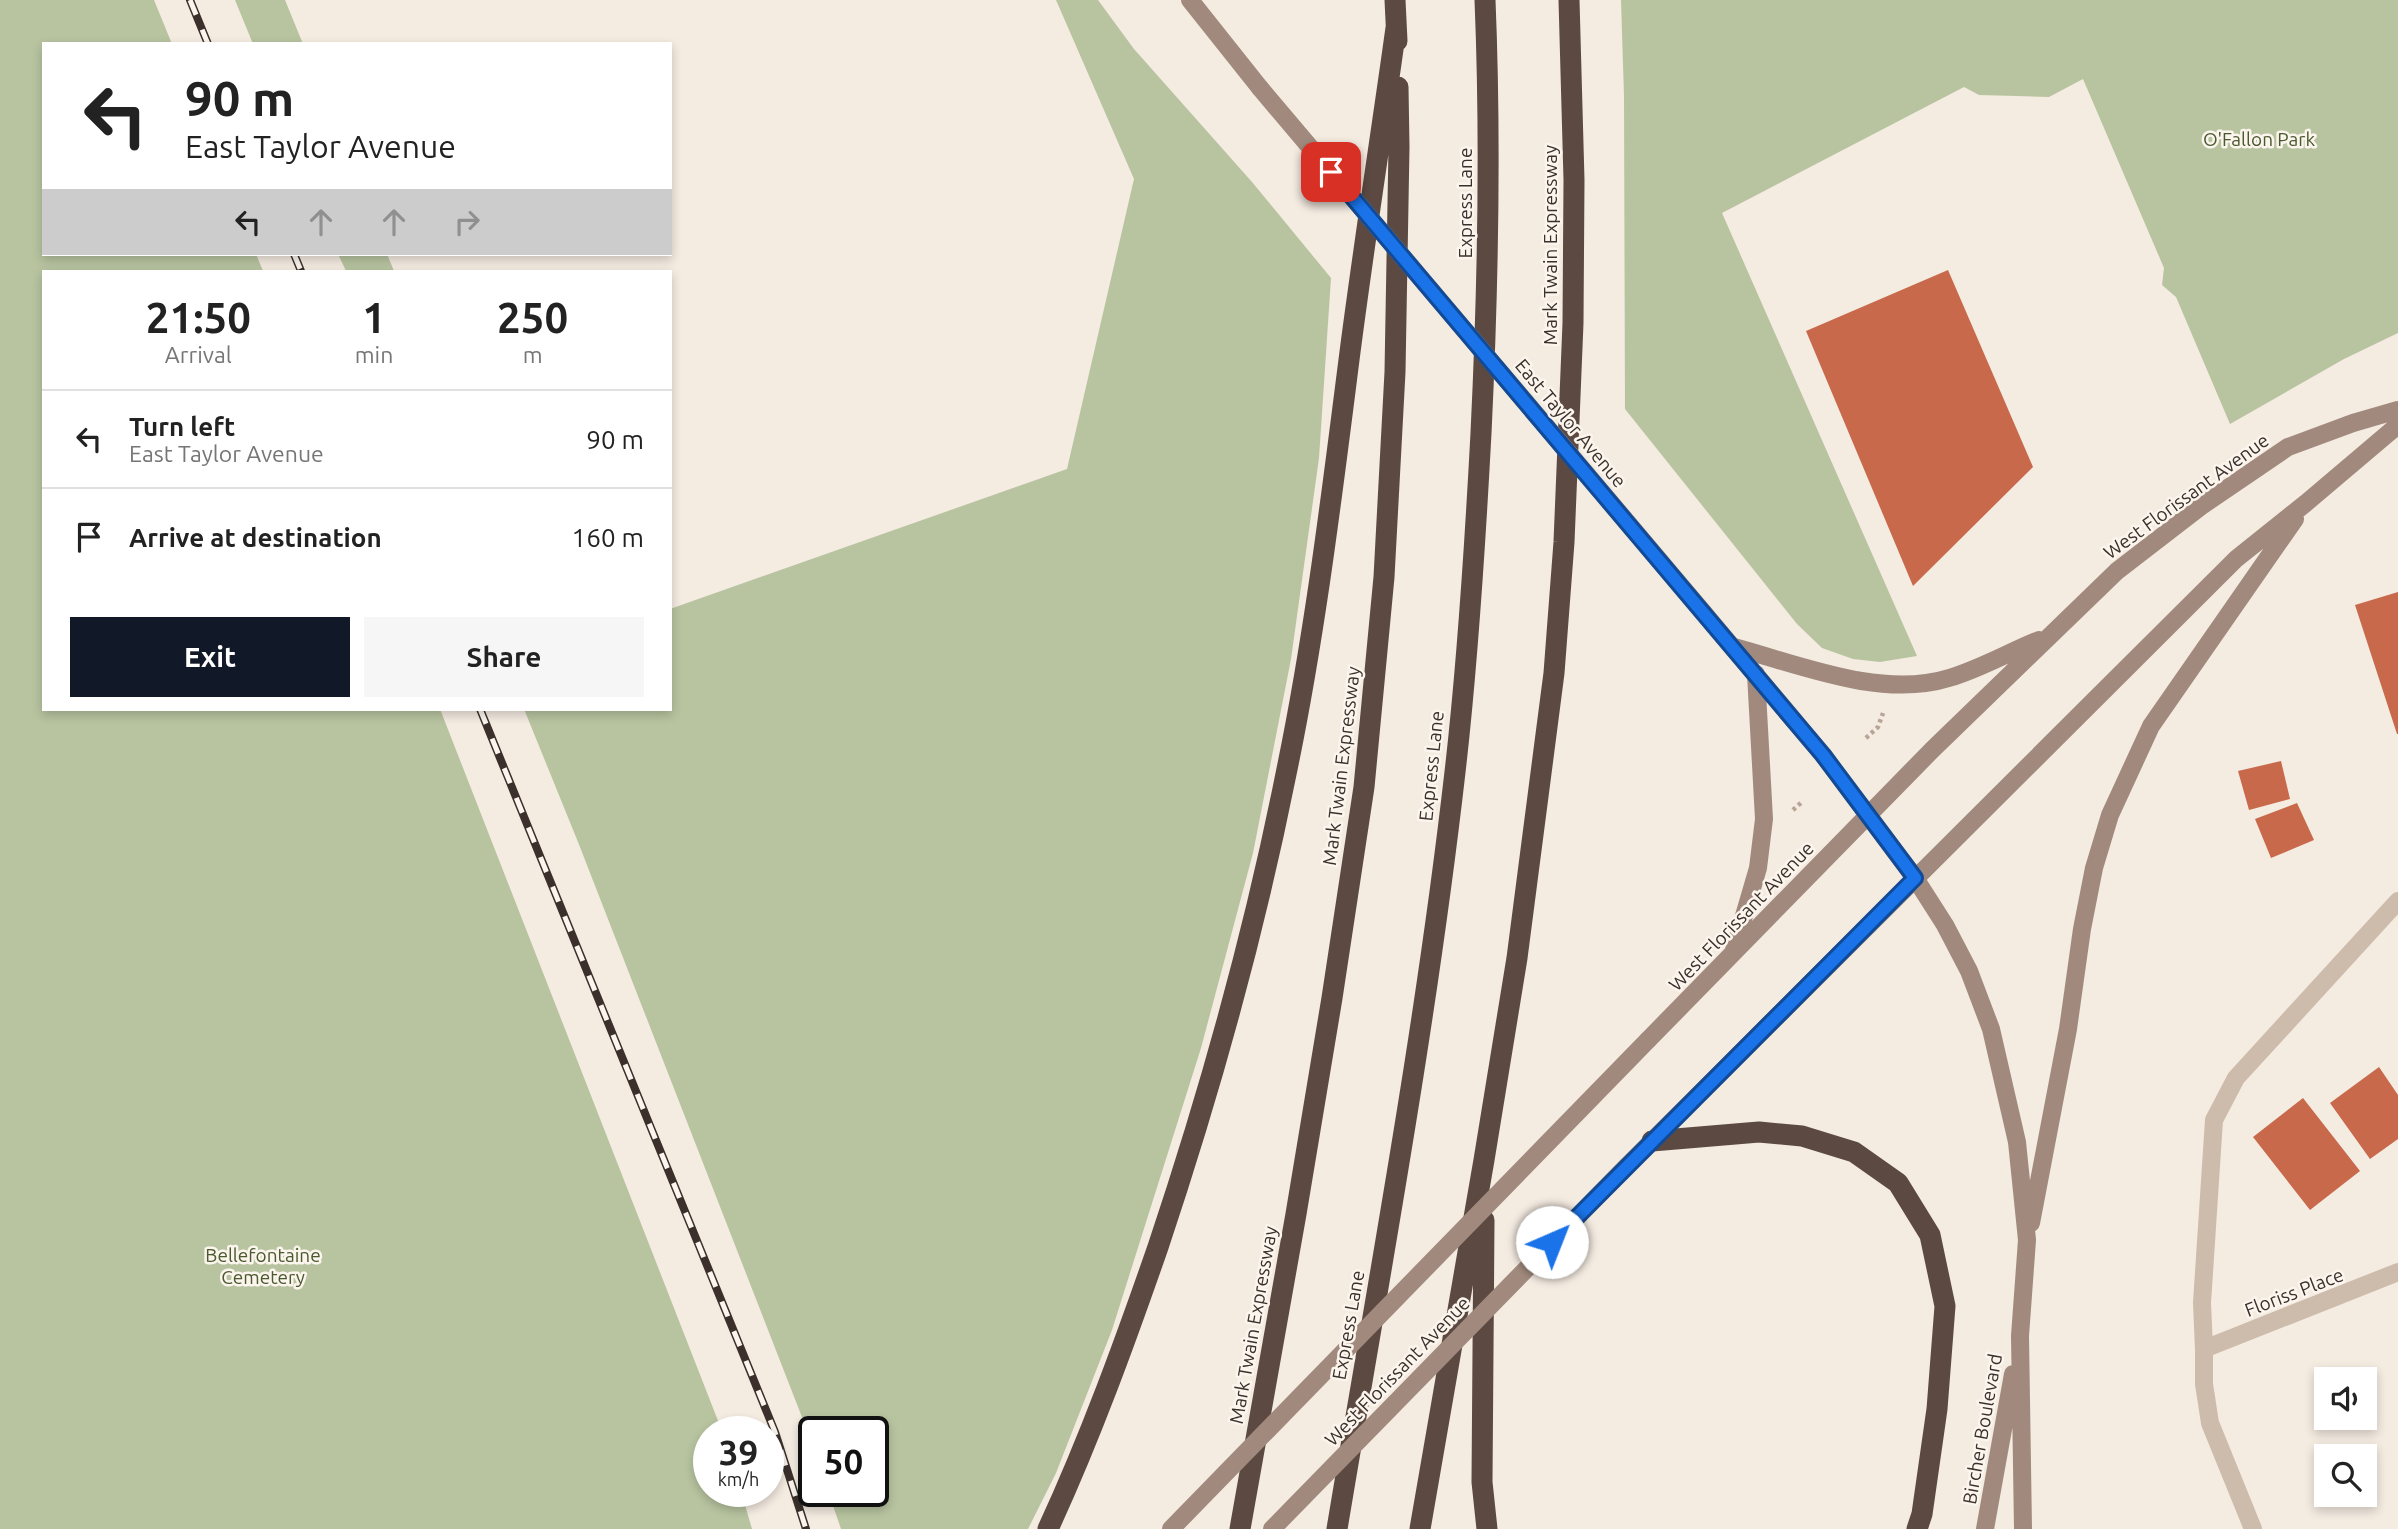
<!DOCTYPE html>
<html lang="en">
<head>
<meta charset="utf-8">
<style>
  :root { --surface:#fff; --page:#f6f6f6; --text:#222; --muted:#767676; --line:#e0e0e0; --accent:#111827 }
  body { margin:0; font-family:Ubuntu,sans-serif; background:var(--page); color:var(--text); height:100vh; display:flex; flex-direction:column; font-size:26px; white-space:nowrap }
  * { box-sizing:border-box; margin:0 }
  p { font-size:23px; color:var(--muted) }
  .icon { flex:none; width:38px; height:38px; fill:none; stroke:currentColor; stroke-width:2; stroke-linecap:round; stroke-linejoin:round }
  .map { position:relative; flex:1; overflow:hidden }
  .panel { position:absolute; left:42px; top:270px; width:630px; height:441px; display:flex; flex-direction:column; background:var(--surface); border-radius:0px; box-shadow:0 4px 10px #0003 }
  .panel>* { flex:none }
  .guide { position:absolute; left:42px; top:42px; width:630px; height:214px; border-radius:0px; box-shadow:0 4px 10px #0003; background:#fff; color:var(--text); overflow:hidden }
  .controls { position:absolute; left:2314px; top:1367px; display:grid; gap:14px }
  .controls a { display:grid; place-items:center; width:63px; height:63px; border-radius:0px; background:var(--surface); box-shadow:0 4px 10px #0003; font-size:35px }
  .speed { position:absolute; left:693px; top:1416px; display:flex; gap:14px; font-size:35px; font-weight:700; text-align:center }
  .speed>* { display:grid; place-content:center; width:91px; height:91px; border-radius:50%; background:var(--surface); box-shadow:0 4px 10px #0003; line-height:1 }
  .speed small { font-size:18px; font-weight:400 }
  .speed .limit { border:4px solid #111; border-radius:10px; background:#fff; color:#111 }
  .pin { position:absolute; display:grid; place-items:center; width:60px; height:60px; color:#fff; margin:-30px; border-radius:14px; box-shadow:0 4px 10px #0006 }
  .me { position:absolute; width:77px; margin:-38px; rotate:44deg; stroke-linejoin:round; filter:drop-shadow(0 0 5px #0008) }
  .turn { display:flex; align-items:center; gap:24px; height:147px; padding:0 28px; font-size:32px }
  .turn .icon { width:91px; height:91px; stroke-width:2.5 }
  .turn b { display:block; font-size:49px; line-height:60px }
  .lanes { display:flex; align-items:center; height:66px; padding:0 28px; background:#0003; justify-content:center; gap:35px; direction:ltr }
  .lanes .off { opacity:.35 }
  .eta { display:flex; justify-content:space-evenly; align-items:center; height:119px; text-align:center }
  .eta b { font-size:42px; font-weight:700; line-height:49px }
  .cta { display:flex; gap:14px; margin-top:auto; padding:14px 28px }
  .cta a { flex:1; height:80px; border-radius:0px; background:var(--accent); color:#fff; font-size:28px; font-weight:700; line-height:80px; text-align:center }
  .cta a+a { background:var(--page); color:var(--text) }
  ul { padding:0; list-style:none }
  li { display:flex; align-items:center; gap:21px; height:98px; padding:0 28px; border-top:2px solid var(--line) }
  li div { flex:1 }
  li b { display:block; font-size:26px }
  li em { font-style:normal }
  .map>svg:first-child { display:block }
  .green { fill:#b8c4a0 }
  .building { fill:#c8694b }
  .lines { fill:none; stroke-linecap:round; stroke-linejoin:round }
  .path { stroke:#b9a596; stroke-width:4.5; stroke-dasharray:3.5 3.5; stroke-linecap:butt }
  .lane { stroke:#cdbbac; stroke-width:18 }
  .street { stroke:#cdbbac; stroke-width:18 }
  .secondary { stroke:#a18a7d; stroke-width:18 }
  .highway { stroke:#5c4a42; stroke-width:21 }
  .rail-casing { stroke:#3b302b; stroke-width:8 }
  .rail { stroke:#fbf5ee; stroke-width:5; stroke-dasharray:16; stroke-linecap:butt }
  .secondary-bridge { stroke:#a18a7d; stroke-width:18 }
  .route-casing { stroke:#114b97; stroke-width:18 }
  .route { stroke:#1a73e8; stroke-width:12 }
  .labels { text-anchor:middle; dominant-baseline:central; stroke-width:5; stroke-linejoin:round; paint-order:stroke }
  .park-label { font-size:19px; fill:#4a5a2e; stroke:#fbf5ee }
  .street-label { font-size:19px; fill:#3b302b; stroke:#fbf5ee }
</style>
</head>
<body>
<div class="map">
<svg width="2398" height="1529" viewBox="0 0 2398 1529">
  <rect width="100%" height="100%" fill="#f4ebe1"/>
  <path class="green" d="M 0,0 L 154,0 L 172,44 L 44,44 L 44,254 L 256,254 L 263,271 L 44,271 L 44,709 L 440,709 L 722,1431 L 709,1432 L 709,1491 L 741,1491 L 752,1529 L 0,1529 Z
    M 235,0 L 285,0 L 303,44 L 253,44 Z
    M 1056,0 L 1098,0 L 1134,49 L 1252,182 L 1331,278 L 1319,458 L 1291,659 L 1253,853 L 1201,1048 L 1112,1330 L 1056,1473 L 1028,1529 L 841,1529 L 828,1491 L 873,1491 L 873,1432 L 814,1432 L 814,1448 L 578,842 L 524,709 L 670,709 L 670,609 L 1067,469 L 1134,179 Z
    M 1621,0 L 2398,0 L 2398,333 L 2344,359 L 2230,424 L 2176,297 L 2162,285 L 2164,268 L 2083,79 L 2049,97 L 1979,95 L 1964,87 L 1722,213 L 1917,656 L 1880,662 L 1853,659 L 1822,648 L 1797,624 L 1625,409 L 1624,96 Z
    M 338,254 L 387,254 L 394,271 L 346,271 Z"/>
  <path class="building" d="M 1948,270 L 2033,467 L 1913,586 L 1806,331 Z
    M 2398,592 L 2398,734 L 2397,734 L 2355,605 Z
    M 2281,761 L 2290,799 L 2249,810 L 2238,771 Z
    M 2297,803 L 2314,840 L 2271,858 L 2255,819 Z
    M 2379,1067 L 2398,1095 L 2398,1139 L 2370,1159 L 2330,1103 Z
    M 2303,1098 L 2360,1171 L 2310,1210 L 2253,1137 Z"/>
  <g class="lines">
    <path class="path" d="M 1866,738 L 1878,727 L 1883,713
      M 1793,810 L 1803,801"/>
    <path class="lane" d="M 2204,1349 L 2202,1303 L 2214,1120 L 2236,1078 L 2398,901"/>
    <path class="street" d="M 2253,1529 L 2210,1423 L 2204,1384 L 2204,1349 L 2398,1272"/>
    <path class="secondary" d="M 1190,0 L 1260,88
      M 1703,612 L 1823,755 L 1915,878 L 1945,925 L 1969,971 L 1991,1029 L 2017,1142 L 2027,1240 L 2020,1336 L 2023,1529
      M 1734,647 C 1800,665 1882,699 1949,678 C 1980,669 2009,652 2039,640
      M 1734,950 L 1758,868 L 1764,819 L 1756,674
      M 1648,1040 L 1932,750 L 2117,571 L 2200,507 L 2288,447 L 2353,423 L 2398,410
      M 1627,1166 L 2236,559 L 2306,503 L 2398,425
      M 2031,1223 L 2068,1029 L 2082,929 L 2094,868 L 2110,815 L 2151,726 L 2295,519
      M 1985,1529 L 2013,1374"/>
    <path class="highway" d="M 1395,0 L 1397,41
      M 1652,1141 L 1759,1132 L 1802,1136 L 1854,1152 L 1898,1183 L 1930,1235 L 1945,1306 L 1937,1409 L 1922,1514 L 1917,1529
      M 1484,1220 L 1482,1482 L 1487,1529
      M 1048,1529 C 1090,1438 1125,1342 1158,1247 C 1210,1092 1254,934 1286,774 C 1315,635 1332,493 1350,352 C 1364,244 1381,136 1396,28
      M 1240,1529 L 1296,1214 L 1332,998 L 1364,787 L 1384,577 L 1395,372 L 1399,147 L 1398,87
      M 1337,1529 C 1379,1277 1426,1026 1455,772 C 1468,660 1475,546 1481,433 C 1488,289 1491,144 1485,0
      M 1420,1529 L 1484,1160 L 1517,958 L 1554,673 L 1564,542 L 1573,323 L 1574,180 L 1569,0"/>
    <defs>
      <path id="rail" d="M 190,0 L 208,44
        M 294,254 L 301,271
        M 480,709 L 775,1432 L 806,1529"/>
    </defs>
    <use href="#rail" class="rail-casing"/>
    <use href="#rail" class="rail"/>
    <path class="secondary-bridge" d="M 1260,88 L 1703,612
      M 1171,1529 L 1648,1040
      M 1272,1529 L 1627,1166"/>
  </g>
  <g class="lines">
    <defs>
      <path id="route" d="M 1331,172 L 1823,755 L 1915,878 L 1552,1242"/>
    </defs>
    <use href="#route" class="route-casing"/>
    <use href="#route" class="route"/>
  </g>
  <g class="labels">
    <g class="park-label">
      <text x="2259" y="139">O'Fallon Park</text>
      <text x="263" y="1255">Bellefontaine<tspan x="263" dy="22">Cemetery</tspan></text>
    </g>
    <g class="street-label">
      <text transform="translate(1465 203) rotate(-90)">Express Lane</text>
      <text transform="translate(1550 245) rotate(-90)">Mark Twain Expressway</text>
      <text transform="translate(1571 423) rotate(50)">East Taylor Avenue</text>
      <text transform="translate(2186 496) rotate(-36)">West Florissant Avenue</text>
      <text transform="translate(1341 766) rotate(-83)">Mark Twain Expressway</text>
      <text transform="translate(1431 766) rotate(-84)">Express Lane</text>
      <text transform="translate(1741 916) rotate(-46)">West Florissant Avenue</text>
      <text transform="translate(2294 1292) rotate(-21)">Floriss Place</text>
      <text transform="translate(1253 1325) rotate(-80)">Mark Twain Expressway</text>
      <text transform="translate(1348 1325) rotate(-80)">Express Lane</text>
      <text transform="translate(1397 1371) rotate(-46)">West Florissant Avenue</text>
      <text transform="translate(1982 1429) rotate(-80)">Bircher Boulevard</text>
    </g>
  </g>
</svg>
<div class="controls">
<a><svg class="icon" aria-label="sound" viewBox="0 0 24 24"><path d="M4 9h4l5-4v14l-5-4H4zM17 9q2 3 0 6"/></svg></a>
<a><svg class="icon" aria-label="search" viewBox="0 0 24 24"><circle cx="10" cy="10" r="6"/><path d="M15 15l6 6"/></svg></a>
</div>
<div class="speed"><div>39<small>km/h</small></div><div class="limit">50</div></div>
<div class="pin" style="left:1331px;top:172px;background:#d93025"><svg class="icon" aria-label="arrive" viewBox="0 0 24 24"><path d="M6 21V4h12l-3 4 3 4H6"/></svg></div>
<svg class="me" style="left:1552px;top:1242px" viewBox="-20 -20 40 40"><circle r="19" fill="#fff"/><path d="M0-13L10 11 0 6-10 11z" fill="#1a73e8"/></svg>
<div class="guide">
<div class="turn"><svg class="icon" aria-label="left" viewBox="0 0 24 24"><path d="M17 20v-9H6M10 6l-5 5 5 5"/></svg><div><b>90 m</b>East Taylor Avenue</div></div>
<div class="lanes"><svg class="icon" aria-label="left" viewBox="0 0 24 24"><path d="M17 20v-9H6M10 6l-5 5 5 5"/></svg><svg class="icon off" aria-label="ahead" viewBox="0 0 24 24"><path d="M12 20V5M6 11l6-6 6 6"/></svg><svg class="icon off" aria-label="ahead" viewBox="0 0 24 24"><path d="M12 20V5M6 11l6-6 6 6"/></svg><svg class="icon off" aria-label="right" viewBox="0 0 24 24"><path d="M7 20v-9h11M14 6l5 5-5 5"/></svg></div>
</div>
<section class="panel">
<div class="eta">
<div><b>21:50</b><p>Arrival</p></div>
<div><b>1</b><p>min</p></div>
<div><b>250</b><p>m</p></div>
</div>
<ul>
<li><svg class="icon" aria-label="left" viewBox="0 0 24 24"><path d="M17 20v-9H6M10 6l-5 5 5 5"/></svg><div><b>Turn left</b><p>East Taylor Avenue</p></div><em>90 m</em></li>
<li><svg class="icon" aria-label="arrive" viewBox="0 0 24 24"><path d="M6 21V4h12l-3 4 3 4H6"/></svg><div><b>Arrive at destination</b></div><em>160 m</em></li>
</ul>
<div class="cta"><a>Exit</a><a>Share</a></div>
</section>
</div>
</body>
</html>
